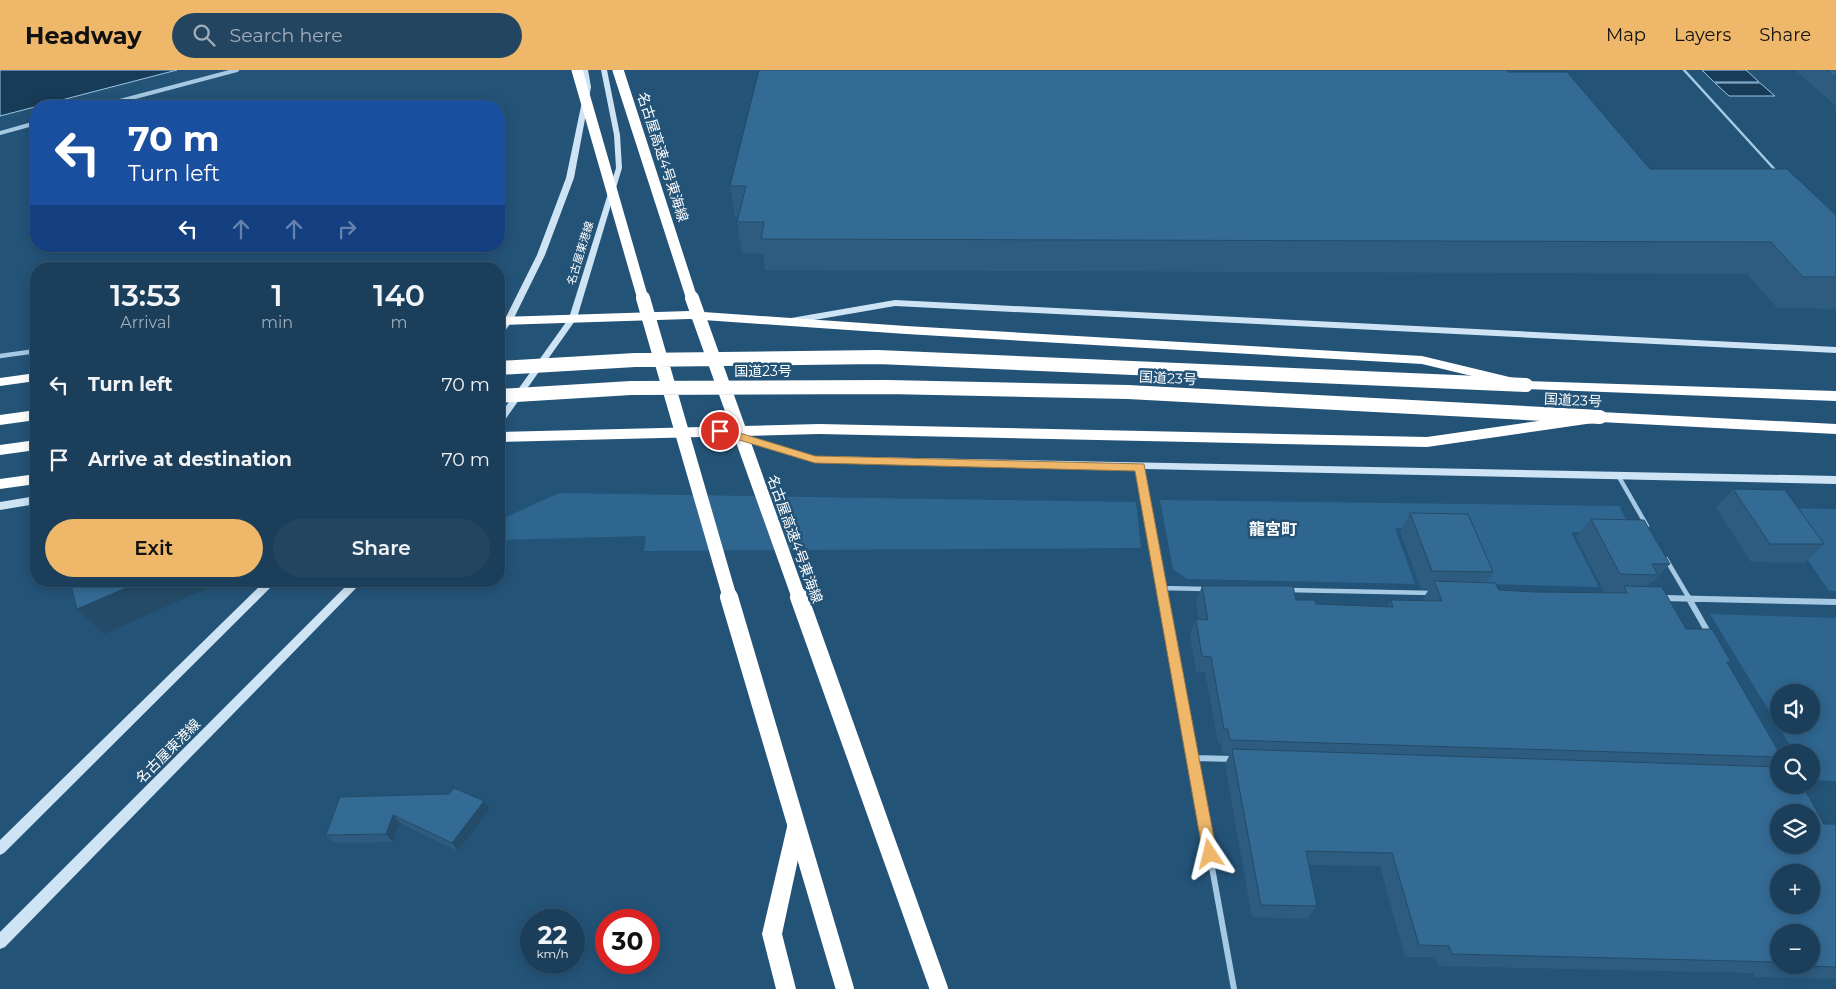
<!DOCTYPE html>
<html lang="en">
<head>
<meta charset="utf-8">
<style>
  :root { --surface:#1b3e5a; --page:#244560; --text:#f1f3f6; --muted:#a0aebb; --line:#395770; --accent:#eeb769 }
  body { margin:0; font-family:Montserrat,"Noto Sans JP",sans-serif; background:var(--page); color:var(--text); height:100vh; display:flex; flex-direction:column; font-size:19px; white-space:nowrap }
  * { box-sizing:border-box; margin:0 }
  p { font-size:16px; color:var(--muted) }
  .icon { flex:none; width:28px; height:28px; fill:none; stroke:currentColor; stroke-width:2; stroke-linecap:round; stroke-linejoin:round }
  .map { position:relative; flex:1; overflow:hidden }
  .drawer { position:absolute; left:30px; top:192px; width:475px; height:325px; display:flex; flex-direction:column; background:var(--surface); border-radius:20px; box-shadow:0 2px 12px #0003,0 0 0 1px var(--line) }
  .drawer>* { flex:none }
  .top-card { position:absolute; left:30px; top:30px; width:475px; height:152px; border-radius:20px; box-shadow:0 2px 12px #0003,0 0 0 1px var(--line); background:#1a4fa0; color:#fff; overflow:hidden }
  .controls { position:absolute; left:1770px; top:614px; display:grid; gap:10px }
  .controls a { display:grid; place-items:center; width:50px; height:50px; border-radius:50%; background:var(--surface); box-shadow:0 2px 12px #0003,0 0 0 1px var(--line); font-size:25px }
  .speed { position:absolute; left:520px; top:839px; display:flex; gap:10px; font-size:25px; font-weight:700; text-align:center }
  .speed>* { display:grid; place-content:center; width:65px; height:65px; border-radius:50%; background:var(--surface); box-shadow:0 2px 12px #0003,0 0 0 1px var(--line); line-height:1 }
  .speed small { font-size:12px; font-weight:400 }
  .speed .limit { border:8px solid #d22; background:#fff; color:#111 }
  .pin { position:absolute; display:grid; place-items:center; width:42px; height:42px; color:#fff; margin:-21px; border:2px solid #fff; border-radius:50%; box-shadow:0 1px 5px #0007 }
  .me { position:absolute; width:55px; margin:-28px; rotate:350deg; stroke-linejoin:round; filter:drop-shadow(0 0 4px #0008) }
  .turn { display:flex; align-items:center; gap:18px; height:105px; padding:0 15px; font-size:22px }
  .turn .icon { width:65px; height:65px; stroke-width:2.5 }
  .turn b { display:block; font-size:35px; line-height:42px }
  .lanes { display:flex; align-items:center; height:48px; padding:0 15px; background:#0003; justify-content:center; gap:25px; direction:ltr }
  .lanes .off { opacity:.35 }
  .eta { display:flex; justify-content:space-evenly; align-items:center; height:85px; text-align:center }
  .eta b { font-size:30px; font-weight:600; line-height:35px }
  .cta { display:flex; gap:10px; margin-top:auto; padding:10px 15px }
  .cta a { flex:1; height:58px; border-radius:30px; background:var(--accent); color:#111; font-size:20px; font-weight:600; line-height:58px; text-align:center }
  .cta a+a { background:var(--page); color:var(--text) }
  ul { padding:0; list-style:none }
  li { display:flex; align-items:center; gap:15px; height:75px; padding:0 15px }
  li div { flex:1 }
  li b { display:block; font-size:19px }
  li em { font-style:normal }
  header { display:flex; align-items:center; gap:30px; box-sizing:border-box; height:70px; padding:0 25px; background:var(--accent); color:#111 }
  header strong { font-size:24px }
  nav { display:flex; gap:28px; margin-inline-start:auto; font-size:18px }
  .search { width:350px; height:45px; background:var(--page); display:flex; align-items:center; gap:12px; box-sizing:border-box; padding:0 18px; border-radius:28px; color:var(--muted); font-size:19px }
  .map>svg:first-child { display:block }
  .green { fill:#2e668f; fill-rule:evenodd }
  .water { fill:#183b58; stroke:#99c5e4 }
  .lines { fill:none; stroke-linecap:round; stroke-linejoin:round }
  .lane { stroke:#a5c9e3; stroke-width:2.5 }
  .street-far2 { stroke:#a5c9e3; stroke-width:4 }
  .street-far1 { stroke:#a5c9e3; stroke-width:4.5 }
  .street { stroke:#a5c9e3; stroke-width:6 }
  .secondary { fill:#cee3f3; fill-rule:evenodd }
  .highway { fill:#fff; fill-rule:evenodd }
  .highway-bridge-far2 { stroke:#fff; stroke-width:11 }
  .highway-bridge-far1 { stroke:#fff; stroke-width:14 }
  .highway-bridge { stroke:#fff; stroke-width:18 }
  .wall { fill:#2d5c80 }
  .shaded-wall { fill:#244b68 }
  .building { fill:#346b95; stroke:#244b68; fill-rule:evenodd }
  .route { fill:#eeb769; stroke:#9b7744 }
  .labels { text-anchor:middle; dominant-baseline:central; stroke-width:5; stroke-linejoin:round; paint-order:stroke }
  .far-street-label { font-size:11px; fill:#fff; stroke:#245378 }
  .street-label { font-size:14px; fill:#fff; stroke:#245378 }
  .quarter-label { font-size:16px; font-weight:bold; fill:#fff; stroke:#245378 }
</style>
</head>
<body>
<header>
<strong>Headway</strong>
<div class="search"><svg class="icon" aria-label="search" viewBox="0 0 24 24"><circle cx="10" cy="10" r="6"/><path d="M15 15l6 6"/></svg>Search here</div>
<nav><a>Map</a><a>Layers</a><a>Share</a></nav>
</header>
<div class="map">
<svg width="1836" height="919" viewBox="0 0 1836 919">
  <rect width="100%" height="100%" fill="#245378"/>
  <path class="green" d="M 559,423 L 1136,432 L 1141,478 L 644,481 L 646,466 L 499,470 L 499,450 Z
    M 1160,430 L 1619,436 L 1633,463 L 1571,462 L 1599,517 L 1483,514 L 1460,459 L 1395,458 L 1415,514 L 1187,509 L 1173,499 Z
    M 1772,438 L 1836,439 L 1836,521 L 1829,521 Z
    M 1710,544 L 1836,548 L 1836,711 L 1811,710 L 1811,682 L 1794,682 ZM 1779,622 L 1811,622 L 1811,655 L 1779,655 Z"/>
  <path class="water" d="M 0,0 L 177,0 L 0,46 Z
    M 1702,0 L 1746,0 L 1759,12 L 1714,12 Z
    M 1715,13 L 1760,13 L 1775,26 L 1729,26 Z"/>
  <g class="lines">
    <path class="lane" d="M 1684,0 L 1777,102"/>
    <path class="street-far2" d="M 101,36 L 237,0
      M 0,63 L 36,53"/>
    <path class="street-far1" d="M 0,286 L 36,281
      M 1140,397 L 1164,528
      M 1619,407 L 1647,456
      M 1666,489 L 1689,528
      M 1161,518 L 1206,519
      M 1287,520 L 1433,523
      M 1662,528 L 1677,528"/>
    <path class="street" d="M 1163,527 L 1234,919
      M 1688,527 L 1709,564
      M 1662,528 L 1836,532
      M 1193,688 L 1234,689"/>
    <path class="secondary" d="M 582,0 L 588,0 L 591,17 L 574,108 L 545,185 L 513,250 L 502,265 L 499,266 L 499,258 L 505,249 L 537,185 L 566,108 L 585,17 Z
      M 601,0 L 607,0 L 620,65 L 622,98 L 577,248 L 502,354 L 499,355 L 499,346 L 569,248 L 616,98 L 614,65 Z
      M 895,230 L 1836,277 L 1836,283 L 895,236 L 791,254 L 787,251 L 791,248 Z
      M 738,363 L 815,386 L 1836,406 L 1836,414 L 815,392 L 735,368 L 733,366 Z
      M 36,426 L 36,434 L 0,440 L 0,432 Z
      M 265,511 L 277,511 L 4,783 L 0,785 L 0,770 Z
      M 351,511 L 363,511 L 5,877 L 0,879 L 0,862 Z"/>
    <path class="highway" d="M 689,241 L 906,256 L 1422,286 L 1526,311 L 1836,321 L 1836,331 L 1526,319 L 1422,294 L 906,264 L 689,249 L 499,255 L 499,247 Z
      M 36,303 L 36,311 L 0,316 L 0,308 Z
      M 36,340 L 36,350 L 0,355 L 0,345 Z
      M 1600,342 L 1836,354 L 1836,364 L 1600,352 L 1427,377 L 819,364 L 499,372 L 499,362 L 819,354 L 1427,367 Z
      M 36,370 L 36,380 L 0,385 L 0,375 Z
      M 36,404 L 36,414 L 0,419 L 0,409 Z
      M 796,748 L 803,751 L 805,757 L 782,864 L 796,919 L 776,919 L 762,864 L 787,757 L 789,751 Z"/>
    <path class="highway-bridge-far2" d="M 577,0 L 643,229
      M 618,0 L 692,229"/>
    <path class="highway-bridge-far1" d="M 643,228 L 730,528
      M 692,228 L 799,528
      M 499,298 L 635,290 L 878,287 L 1526,315
      M 499,326 L 631,318 L 887,317 L 1128,322 L 1600,347"/>
    <path class="highway-bridge" d="M 729,527 L 845,919
      M 799,527 L 939,919"/>
  </g>
  <path class="wall" d="M 1798,0 L 1836,0 L 1836,36 L 1797,2 Z
    M 1508,2 L 1650,99 L 1836,145 L 1836,239 L 1777,238 L 1747,204 L 765,200 L 763,184 L 742,183 L 737,152 L 739,147 L 735,147 L 730,116 Z
    M 1733,419 L 1824,474 L 1804,493 L 1751,492 L 1716,438 Z
    M 1410,443 L 1493,502 L 1486,512 L 1499,520 L 1535,522 L 1604,522 L 1576,467 L 1591,449 L 1670,494 L 1653,512 L 1651,512 L 1647,517 L 1686,559 L 1731,592 L 1728,594 L 1779,682 L 1779,689 L 1769,696 L 1824,754 L 1836,754 L 1836,909 L 1755,907 L 1754,903 L 1438,896 L 1435,887 L 1405,887 L 1380,796 L 1309,795 L 1317,836 L 1307,849 L 1252,847 L 1225,694 L 1230,684 L 1223,684 L 1221,673 L 1218,673 L 1205,602 L 1196,602 L 1190,565 L 1196,549 L 1199,549 L 1196,532 L 1202,516 L 1296,530 L 1316,534 L 1386,537 L 1391,530 L 1425,530 L 1424,527 L 1429,519 L 1421,519 L 1400,462 Z
    M 449,724 L 484,731 L 490,739 L 458,781 L 400,753 L 393,772 L 334,773 L 326,765 Z"/>
  <path class="shaded-wall" d="M 142,511 L 217,511 L 217,514 L 104,564 L 77,539 Z
    M 484,731 L 490,739 L 458,781 L 452,773 Z
    M 393,745 L 400,753 L 393,772 L 386,764 Z"/>
  <path class="building" d="M 759,0 L 1507,0 L 1508,2 L 1567,2 L 1650,99 L 1787,99 L 1836,145 L 1836,207 L 1803,207 L 1771,172 L 761,169 L 764,152 L 737,152 L 746,116 L 730,116 Z
    M 1827,0 L 1836,0 L 1836,8 Z
    M 1733,419 L 1785,420 L 1824,474 L 1770,474 Z
    M 1410,443 L 1468,444 L 1493,502 L 1432,501 Z
    M 1591,449 L 1644,450 L 1670,494 L 1652,494 L 1658,505 L 1620,504 Z
    M 70,511 L 142,511 L 77,539 Z
    M 1434,511 L 1495,513 L 1499,520 L 1535,522 L 1627,523 L 1624,516 L 1662,517 L 1686,559 L 1712,559 L 1731,592 L 1727,592 L 1779,682 L 1779,687 L 1230,670 L 1228,659 L 1224,659 L 1211,587 L 1202,586 L 1196,549 L 1208,550 L 1202,516 L 1293,516 L 1296,530 L 1315,530 L 1316,534 L 1393,537 L 1391,530 L 1442,531 Z
    M 1232,679 L 1779,697 L 1779,715 L 1799,715 L 1800,716 L 1803,716 L 1824,754 L 1836,754 L 1836,897 L 1779,895 L 1777,892 L 1452,884 L 1449,876 L 1419,875 L 1392,783 L 1306,781 L 1317,836 L 1261,835 ZM 1779,742 L 1811,742 L 1811,775 L 1779,775 ZM 1779,802 L 1811,802 L 1811,835 L 1779,835 ZM 1779,862 L 1811,862 L 1811,895 L 1779,895 Z
    M 454,718 L 484,731 L 452,773 L 393,745 L 386,764 L 326,765 L 340,727 L 449,724 Z"/>
  <path class="route" d="M 720,357 L 815,386 L 1144,394 L 1217,784 L 1215,789 L 1210,791 L 1205,789 L 1203,784 L 1135,401 L 815,393 L 716,363 L 715,361 L 716,358 Z"/>
  <g class="labels">
    <g class="far-street-label">
      <text transform="translate(580 183) rotate(-73)">名古屋東港線</text>
    </g>
    <g class="street-label">
      <text transform="translate(663 87) rotate(72)">名古屋高速4号東海線</text>
      <text x="763" y="301">国道23号</text>
      <text transform="translate(1168 308) rotate(3)">国道23号</text>
      <text transform="translate(1573 330) rotate(3)">国道23号</text>
      <text transform="translate(795 469) rotate(70)">名古屋高速4号東海線</text>
      <text transform="translate(168 681) rotate(-45)">名古屋東港線</text>
    </g>
    <g class="quarter-label">
      <text x="1273" y="459">龍宮町</text>
    </g>
  </g>
</svg>
<div class="controls">
<a><svg class="icon" aria-label="sound" viewBox="0 0 24 24"><path d="M4 9h4l5-4v14l-5-4H4zM17 9q2 3 0 6"/></svg></a>
<a><svg class="icon" aria-label="search" viewBox="0 0 24 24"><circle cx="10" cy="10" r="6"/><path d="M15 15l6 6"/></svg></a>
<a><svg class="icon" aria-label="layers" viewBox="0 0 24 24"><path d="M12 4l9 5-9 5-9-5zM3 14l9 5 9-5"/></svg></a>
<a>+</a>
<a>−</a>
</div>
<div class="speed"><div>22<small>km/h</small></div><div class="limit">30</div></div>
<div class="pin" style="left:720px;top:361px;background:#d93025"><svg class="icon" aria-label="arrive" viewBox="0 0 24 24"><path d="M6 21V4h12l-3 4 3 4H6"/></svg></div>
<svg class="me" style="left:1210px;top:784px" viewBox="-20 -20 40 40"><path d="M0-17L14 15 0 8-14 15z" fill="#eeb769" stroke="#fff" stroke-width="4"/></svg>
<div class="top-card">
<div class="turn"><svg class="icon" aria-label="left" viewBox="0 0 24 24"><path d="M17 20v-9H6M10 6l-5 5 5 5"/></svg><div><b>70 m</b>Turn left</div></div>
<div class="lanes"><svg class="icon" aria-label="left" viewBox="0 0 24 24"><path d="M17 20v-9H6M10 6l-5 5 5 5"/></svg><svg class="icon off" aria-label="ahead" viewBox="0 0 24 24"><path d="M12 20V5M6 11l6-6 6 6"/></svg><svg class="icon off" aria-label="ahead" viewBox="0 0 24 24"><path d="M12 20V5M6 11l6-6 6 6"/></svg><svg class="icon off" aria-label="right" viewBox="0 0 24 24"><path d="M7 20v-9h11M14 6l5 5-5 5"/></svg></div>
</div>
<section class="drawer">
<div class="eta">
<div><b>13:53</b><p>Arrival</p></div>
<div><b>1</b><p>min</p></div>
<div><b>140</b><p>m</p></div>
</div>
<ul>
<li><svg class="icon" aria-label="left" viewBox="0 0 24 24"><path d="M17 20v-9H6M10 6l-5 5 5 5"/></svg><div><b>Turn left</b></div><em>70 m</em></li>
<li><svg class="icon" aria-label="arrive" viewBox="0 0 24 24"><path d="M6 21V4h12l-3 4 3 4H6"/></svg><div><b>Arrive at destination</b></div><em>70 m</em></li>
</ul>
<div class="cta"><a>Exit</a><a>Share</a></div>
</section>
</div>
</body>
</html>
